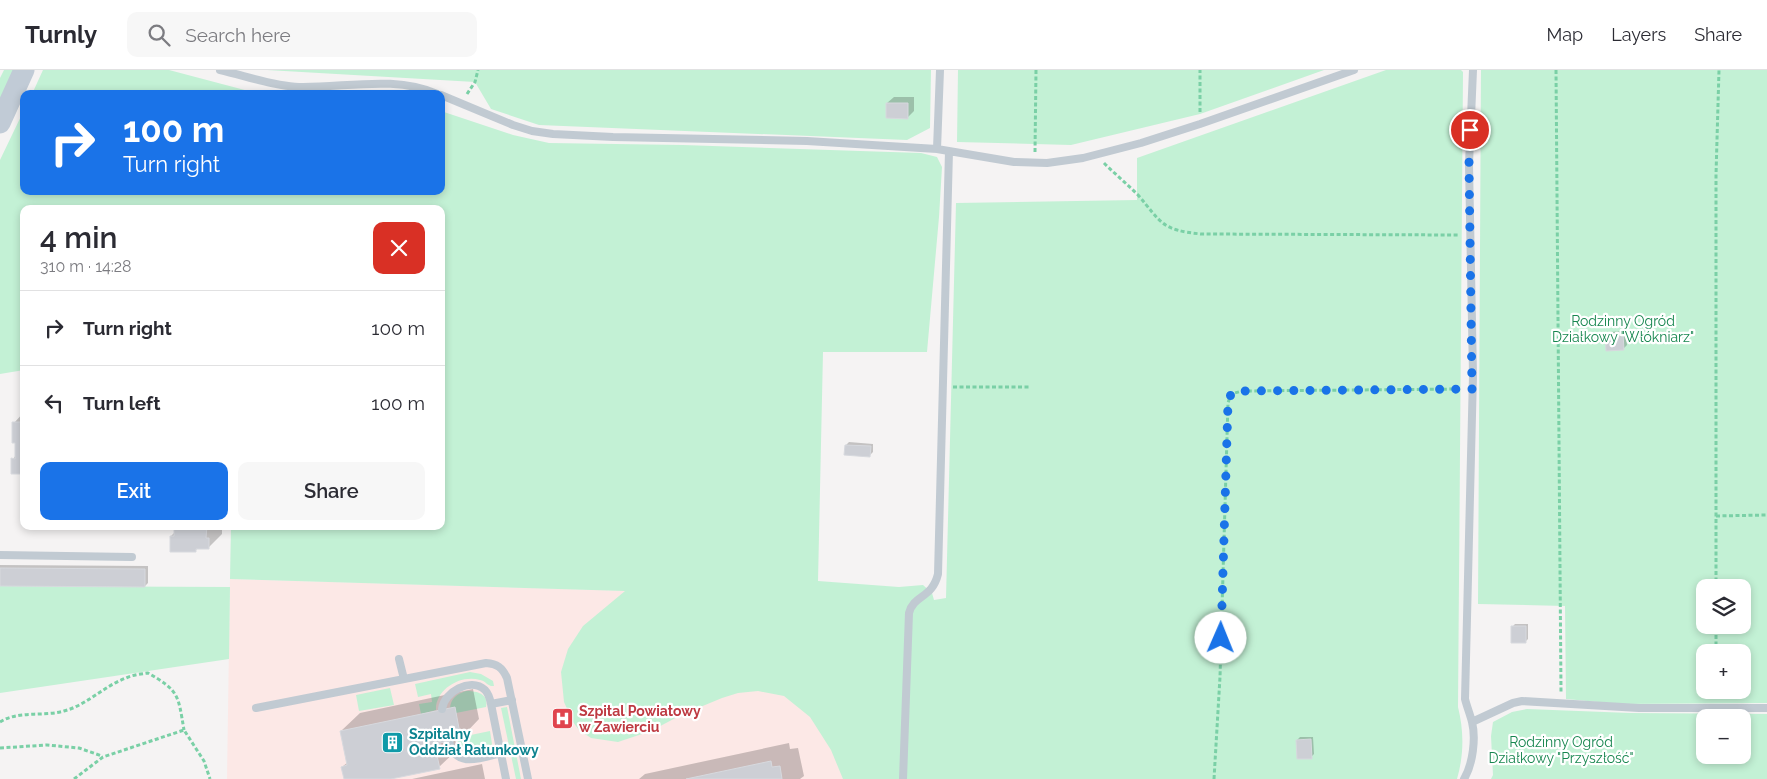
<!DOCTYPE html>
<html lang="en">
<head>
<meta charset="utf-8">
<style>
  :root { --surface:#fff; --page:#f7f7f7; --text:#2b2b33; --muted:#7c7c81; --line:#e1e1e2; --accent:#1a73e8 }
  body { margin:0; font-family:Raleway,sans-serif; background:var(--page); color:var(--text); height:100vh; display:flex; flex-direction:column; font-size:19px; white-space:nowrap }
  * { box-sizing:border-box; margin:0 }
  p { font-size:16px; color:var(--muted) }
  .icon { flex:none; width:28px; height:28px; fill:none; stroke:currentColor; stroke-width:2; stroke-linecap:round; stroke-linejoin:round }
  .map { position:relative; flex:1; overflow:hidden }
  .side { position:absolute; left:20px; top:135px; width:425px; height:325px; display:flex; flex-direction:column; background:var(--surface); border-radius:10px; box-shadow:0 2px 8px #0003 }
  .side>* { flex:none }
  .hud { position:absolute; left:20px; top:20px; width:425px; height:105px; border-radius:10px; box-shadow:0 2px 8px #0003; background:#1a73e8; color:#fff; overflow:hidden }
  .tools { position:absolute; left:1696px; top:509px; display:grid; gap:10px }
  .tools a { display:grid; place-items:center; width:55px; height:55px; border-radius:10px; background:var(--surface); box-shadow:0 2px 8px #0003; font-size:25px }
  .pin { position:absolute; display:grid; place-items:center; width:42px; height:42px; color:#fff; margin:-21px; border:2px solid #fff; border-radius:50%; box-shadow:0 1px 5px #0007 }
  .me { position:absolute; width:55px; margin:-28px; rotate:1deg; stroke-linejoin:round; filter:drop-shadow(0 0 4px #0008) }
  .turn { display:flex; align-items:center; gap:18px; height:105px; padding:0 20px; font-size:22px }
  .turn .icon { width:65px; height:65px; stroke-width:2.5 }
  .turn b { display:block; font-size:35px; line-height:42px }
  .round { display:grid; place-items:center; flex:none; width:52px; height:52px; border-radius:10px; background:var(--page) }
  .headline { display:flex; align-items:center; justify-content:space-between; height:85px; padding:0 20px }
  h1 { font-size:30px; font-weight:600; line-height:38px }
  .cta { display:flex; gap:10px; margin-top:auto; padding:10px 20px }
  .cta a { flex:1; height:58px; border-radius:10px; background:var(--accent); color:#fff; font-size:20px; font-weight:600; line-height:58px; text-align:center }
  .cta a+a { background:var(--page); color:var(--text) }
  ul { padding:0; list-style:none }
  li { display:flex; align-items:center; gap:15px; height:75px; padding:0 20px; border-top:1px solid var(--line) }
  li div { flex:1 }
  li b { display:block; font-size:19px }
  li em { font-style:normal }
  header { display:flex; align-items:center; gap:30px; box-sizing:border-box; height:70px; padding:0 25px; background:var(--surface); border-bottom:1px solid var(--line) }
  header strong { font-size:24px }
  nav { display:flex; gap:28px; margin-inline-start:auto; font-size:18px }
  .search { width:350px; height:45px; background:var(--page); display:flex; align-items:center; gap:12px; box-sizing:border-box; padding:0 18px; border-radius:10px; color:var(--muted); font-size:19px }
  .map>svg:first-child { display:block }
  .medical { fill:#fce8e6 }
  .green { fill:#c3f1d5; fill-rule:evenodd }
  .shadow { fill:#0003 }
  .building { fill:#cdcfd5; stroke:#d7d9de }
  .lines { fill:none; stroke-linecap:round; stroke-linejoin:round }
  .path { stroke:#7ad0a6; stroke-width:3; stroke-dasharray:4 2.5; stroke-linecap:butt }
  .lane { stroke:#c1cad2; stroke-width:8 }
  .secondary { stroke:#c1cbd6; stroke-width:21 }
  .route { stroke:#1a73e8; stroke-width:9; stroke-dasharray:0 16.2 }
  .labels { text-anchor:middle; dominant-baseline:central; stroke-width:4.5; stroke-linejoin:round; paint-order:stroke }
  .park-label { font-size:14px; fill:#17864f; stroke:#fff }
  .health-label { font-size:14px; font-weight:bold; fill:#be3a42; stroke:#fff; text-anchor:start }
  .culture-label { font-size:14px; font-weight:bold; fill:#0d838f; stroke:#fff; text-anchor:start }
</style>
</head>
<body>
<header>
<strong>Turnly</strong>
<div class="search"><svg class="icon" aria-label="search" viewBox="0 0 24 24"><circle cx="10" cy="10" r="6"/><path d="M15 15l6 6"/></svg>Search here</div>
<nav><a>Map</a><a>Layers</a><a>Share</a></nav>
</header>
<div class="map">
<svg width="1767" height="709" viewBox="0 0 1767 709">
  <rect width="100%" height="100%" fill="#f5f3f3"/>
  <path class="medical" d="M 230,509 L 901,529 L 897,709 L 227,709 Z"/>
  <path class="green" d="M 4,0 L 15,0 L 0,32 L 0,8 Z
    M 43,0 L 169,0 L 260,24 L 32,24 Z
    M 267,0 L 931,0 L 930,58 L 907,70 L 539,55 L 491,39 L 475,12 Z
    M 958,0 L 1324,0 L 1200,44 L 1071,75 L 957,72 Z
    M 1386,0 L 1461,0 L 1463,2 L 1458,637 C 1464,661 1464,685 1457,709 L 843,709 L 831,680 L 810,647 L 784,626 L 758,621 L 738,623 L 722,628 L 681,645 L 651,661 L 618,672 L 591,668 L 579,660 L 573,652 L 564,632 L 561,602 L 568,579 L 583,556 L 625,521 L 230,509 L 231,456 L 441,456 L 441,139 L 24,139 L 24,300 L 0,304 L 0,90 L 24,40 L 24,121 L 441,121 L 441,41 L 513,65 L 549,73 L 683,75 L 921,83 L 937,87 L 942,97 L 939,147 L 927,282 L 823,282 L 818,511 L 899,517 L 923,515 L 932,523 L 934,530 L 946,528 L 956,133 L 1137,130 L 1137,88 Z
    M 1481,0 L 1767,0 L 1767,633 L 1620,634 L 1566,629 L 1565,536 L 1478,534 ZM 1705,518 L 1742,518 L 1742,555 L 1705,555 ZM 1705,582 L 1742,582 L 1742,620 L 1705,620 Z
    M 0,516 L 230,517 L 229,589 L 0,623 Z
    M 470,602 L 481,604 L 493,611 L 494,616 C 488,617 486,611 480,610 C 460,604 435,620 436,640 L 421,644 L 419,634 L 432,632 L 431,624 L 418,627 L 415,614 Z
    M 390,618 L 394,635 L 359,641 L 356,625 Z
    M 466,621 C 476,621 489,623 486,637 L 456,643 L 454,637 L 450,638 C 451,628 457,624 466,621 Z
    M 507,637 L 521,709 L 516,709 L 501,638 Z
    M 1527,639 L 1630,643 L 1767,644 L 1767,709 L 1491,709 L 1493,705 L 1491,666 L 1493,652 L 1512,642 ZM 1705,648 L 1742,648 L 1742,685 L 1705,685 Z
    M 490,661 L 492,674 C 486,687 461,686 457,670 L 461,669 L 461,667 Z"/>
  <path class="shadow" d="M 894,27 L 914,27 L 914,41 L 908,47 L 887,33 Z
    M 1625,261 L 1627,275 L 1624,278 L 1606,265 L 1609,262 Z
    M 24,342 L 24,403 L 13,389 L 16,385 L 14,353 Z
    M 849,372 L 873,374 L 873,382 L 870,385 L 846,375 Z
    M 175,456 L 222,456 L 222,464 L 209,477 L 199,477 L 195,481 L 171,466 L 175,462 Z
    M 0,495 L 148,496 L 148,513 L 145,516 L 0,514 Z
    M 1515,554 L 1528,554 L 1528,569 L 1525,572 L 1512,557 Z
    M 473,619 L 479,649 L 461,668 L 455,669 L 458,679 L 439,697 L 385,709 L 345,709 L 342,697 L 348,692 L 341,661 L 360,643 Z
    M 1300,667 L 1313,667 L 1314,684 L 1311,687 L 1297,670 Z
    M 789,673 L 790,679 L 798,678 L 804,706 L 800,709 L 639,709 L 645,704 Z
    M 482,694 L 485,709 L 412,709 Z"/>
  <path class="building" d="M 886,33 L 908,33 L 908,49 L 886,48 Z
    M 1623,263 L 1624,280 L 1606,281 L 1605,264 Z
    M 12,352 L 24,352 L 24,404 L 11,404 L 11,388 L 15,389 L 15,373 L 12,373 Z
    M 845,375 L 871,376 L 870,387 L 844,385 Z
    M 174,456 L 207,456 L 206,468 L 209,468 L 209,479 L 196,479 L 196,482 L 170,482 L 170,466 L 174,466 Z
    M 0,498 L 145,499 L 145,517 L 0,516 Z
    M 1511,556 L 1526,556 L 1526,573 L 1511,573 Z
    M 455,637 L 461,669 L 440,673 L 441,680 L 436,681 L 440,699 L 391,709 L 344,709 L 341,697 L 347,695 L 340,661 Z
    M 1311,669 L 1312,689 L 1297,689 L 1296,670 Z
    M 771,691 L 772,697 L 780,696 L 782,709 L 686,709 Z"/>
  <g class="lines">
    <path class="path" d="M 1556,0 L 1561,622
      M 467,24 L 475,12 L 478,0
      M 1200,42 L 1200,0
      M 1035,82 L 1036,0
      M 1104,93 C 1115,104 1127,114 1138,125 C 1162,153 1161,160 1201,164 L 1459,165
      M 953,317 L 1030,317
      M 1716,446 L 1767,445
      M 1716,518 L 1716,105 L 1719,0
      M 1716,582 L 1716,555
      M 0,652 C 19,640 44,647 64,641 C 87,635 104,616 126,608 C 132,605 141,604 148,603 C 180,621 178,626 184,660
      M 0,678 L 47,675 L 79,678 L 102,686
      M 74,709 L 103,687 L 184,660 L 204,691 L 210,709
      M 1214,709 L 1220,607 L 1228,333 L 1231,324 L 1242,321 L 1462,319"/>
    <path class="lane" d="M 220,0 C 246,6 273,16 299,17 C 345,18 394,5 437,24
      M 441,25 L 513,55 L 532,61 L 553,64 L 613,67 L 807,71 L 937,79 L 1014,92 L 1047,93 L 1083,88 L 1141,73 L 1200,54 L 1354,0
      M 937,79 L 940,0
      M 0,485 L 132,487
      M 399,589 L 404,609
      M 256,638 L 486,593 C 497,594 502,597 507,608 L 528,709
      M 442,639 C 444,622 470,607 485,620 C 489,624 490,629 491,634
      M 1472,652 L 1513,633 L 1522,631 L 1639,638 L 1767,638
      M 449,671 C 455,699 481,688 501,683
      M 506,709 L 491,634 L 512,630
      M 903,709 L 909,543 C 914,524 932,529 938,504 L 949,81
      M 1464,709 C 1473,694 1476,668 1472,652 C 1470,644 1467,637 1465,629 L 1473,305 L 1469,94 L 1473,0"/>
    <path class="secondary" d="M 0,53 L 24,0"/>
  </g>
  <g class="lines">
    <path class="route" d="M 1221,568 L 1228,333 L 1231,324 L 1242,321 L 1472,319 L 1469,94 L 1470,60"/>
  </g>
  <defs>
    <symbol id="hospital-square" viewBox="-11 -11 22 22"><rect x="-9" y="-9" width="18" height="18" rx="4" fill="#e0444e" stroke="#fff"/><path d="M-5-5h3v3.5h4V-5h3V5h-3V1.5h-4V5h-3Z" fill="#fff"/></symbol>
    <symbol id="building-square" viewBox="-11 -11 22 22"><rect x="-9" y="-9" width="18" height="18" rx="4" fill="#0f9aa8" stroke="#fff"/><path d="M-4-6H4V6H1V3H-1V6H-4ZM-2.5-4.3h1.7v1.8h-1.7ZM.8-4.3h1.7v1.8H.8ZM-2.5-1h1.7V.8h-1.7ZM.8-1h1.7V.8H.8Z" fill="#fff"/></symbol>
  </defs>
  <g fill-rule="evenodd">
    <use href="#hospital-square" x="550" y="636" width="25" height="25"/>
    <use href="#building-square" x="380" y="660" width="25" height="25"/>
  </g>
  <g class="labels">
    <g class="park-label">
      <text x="1623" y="251">Rodzinny Ogród<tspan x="1623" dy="16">Działkowy "Włókniarz"</tspan></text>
      <text x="1561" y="672">Rodzinny Ogród<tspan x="1561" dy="16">Działkowy "Przyszłość"</tspan></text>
    </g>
    <g class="health-label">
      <text x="579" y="641">Szpital Powiatowy<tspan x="579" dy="16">w Zawierciu</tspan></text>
    </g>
    <g class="culture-label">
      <text x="409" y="664">Szpitalny<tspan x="409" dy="16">Oddział Ratunkowy</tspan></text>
    </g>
  </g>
</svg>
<div class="tools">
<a><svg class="icon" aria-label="layers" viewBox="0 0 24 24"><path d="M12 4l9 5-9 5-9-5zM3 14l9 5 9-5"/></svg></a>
<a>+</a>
<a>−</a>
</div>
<div class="pin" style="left:1470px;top:60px;background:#d93025"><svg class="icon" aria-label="arrive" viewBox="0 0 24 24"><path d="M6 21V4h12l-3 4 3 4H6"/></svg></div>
<svg class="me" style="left:1221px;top:568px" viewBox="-20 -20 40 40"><circle r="19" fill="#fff"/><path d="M0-13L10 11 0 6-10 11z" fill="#1a73e8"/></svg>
<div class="hud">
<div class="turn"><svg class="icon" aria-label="right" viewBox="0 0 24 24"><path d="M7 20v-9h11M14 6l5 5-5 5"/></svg><div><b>100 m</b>Turn right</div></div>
</div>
<section class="side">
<div class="headline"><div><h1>4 min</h1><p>310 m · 14:28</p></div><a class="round" style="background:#d93025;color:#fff"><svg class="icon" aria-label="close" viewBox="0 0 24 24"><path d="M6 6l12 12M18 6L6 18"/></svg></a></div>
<ul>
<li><svg class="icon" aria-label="right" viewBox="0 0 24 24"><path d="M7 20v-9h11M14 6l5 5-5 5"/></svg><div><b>Turn right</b></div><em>100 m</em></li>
<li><svg class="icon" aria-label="left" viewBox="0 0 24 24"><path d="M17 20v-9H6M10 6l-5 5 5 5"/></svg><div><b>Turn left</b></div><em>100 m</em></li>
</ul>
<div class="cta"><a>Exit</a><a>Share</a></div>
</section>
</div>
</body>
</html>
